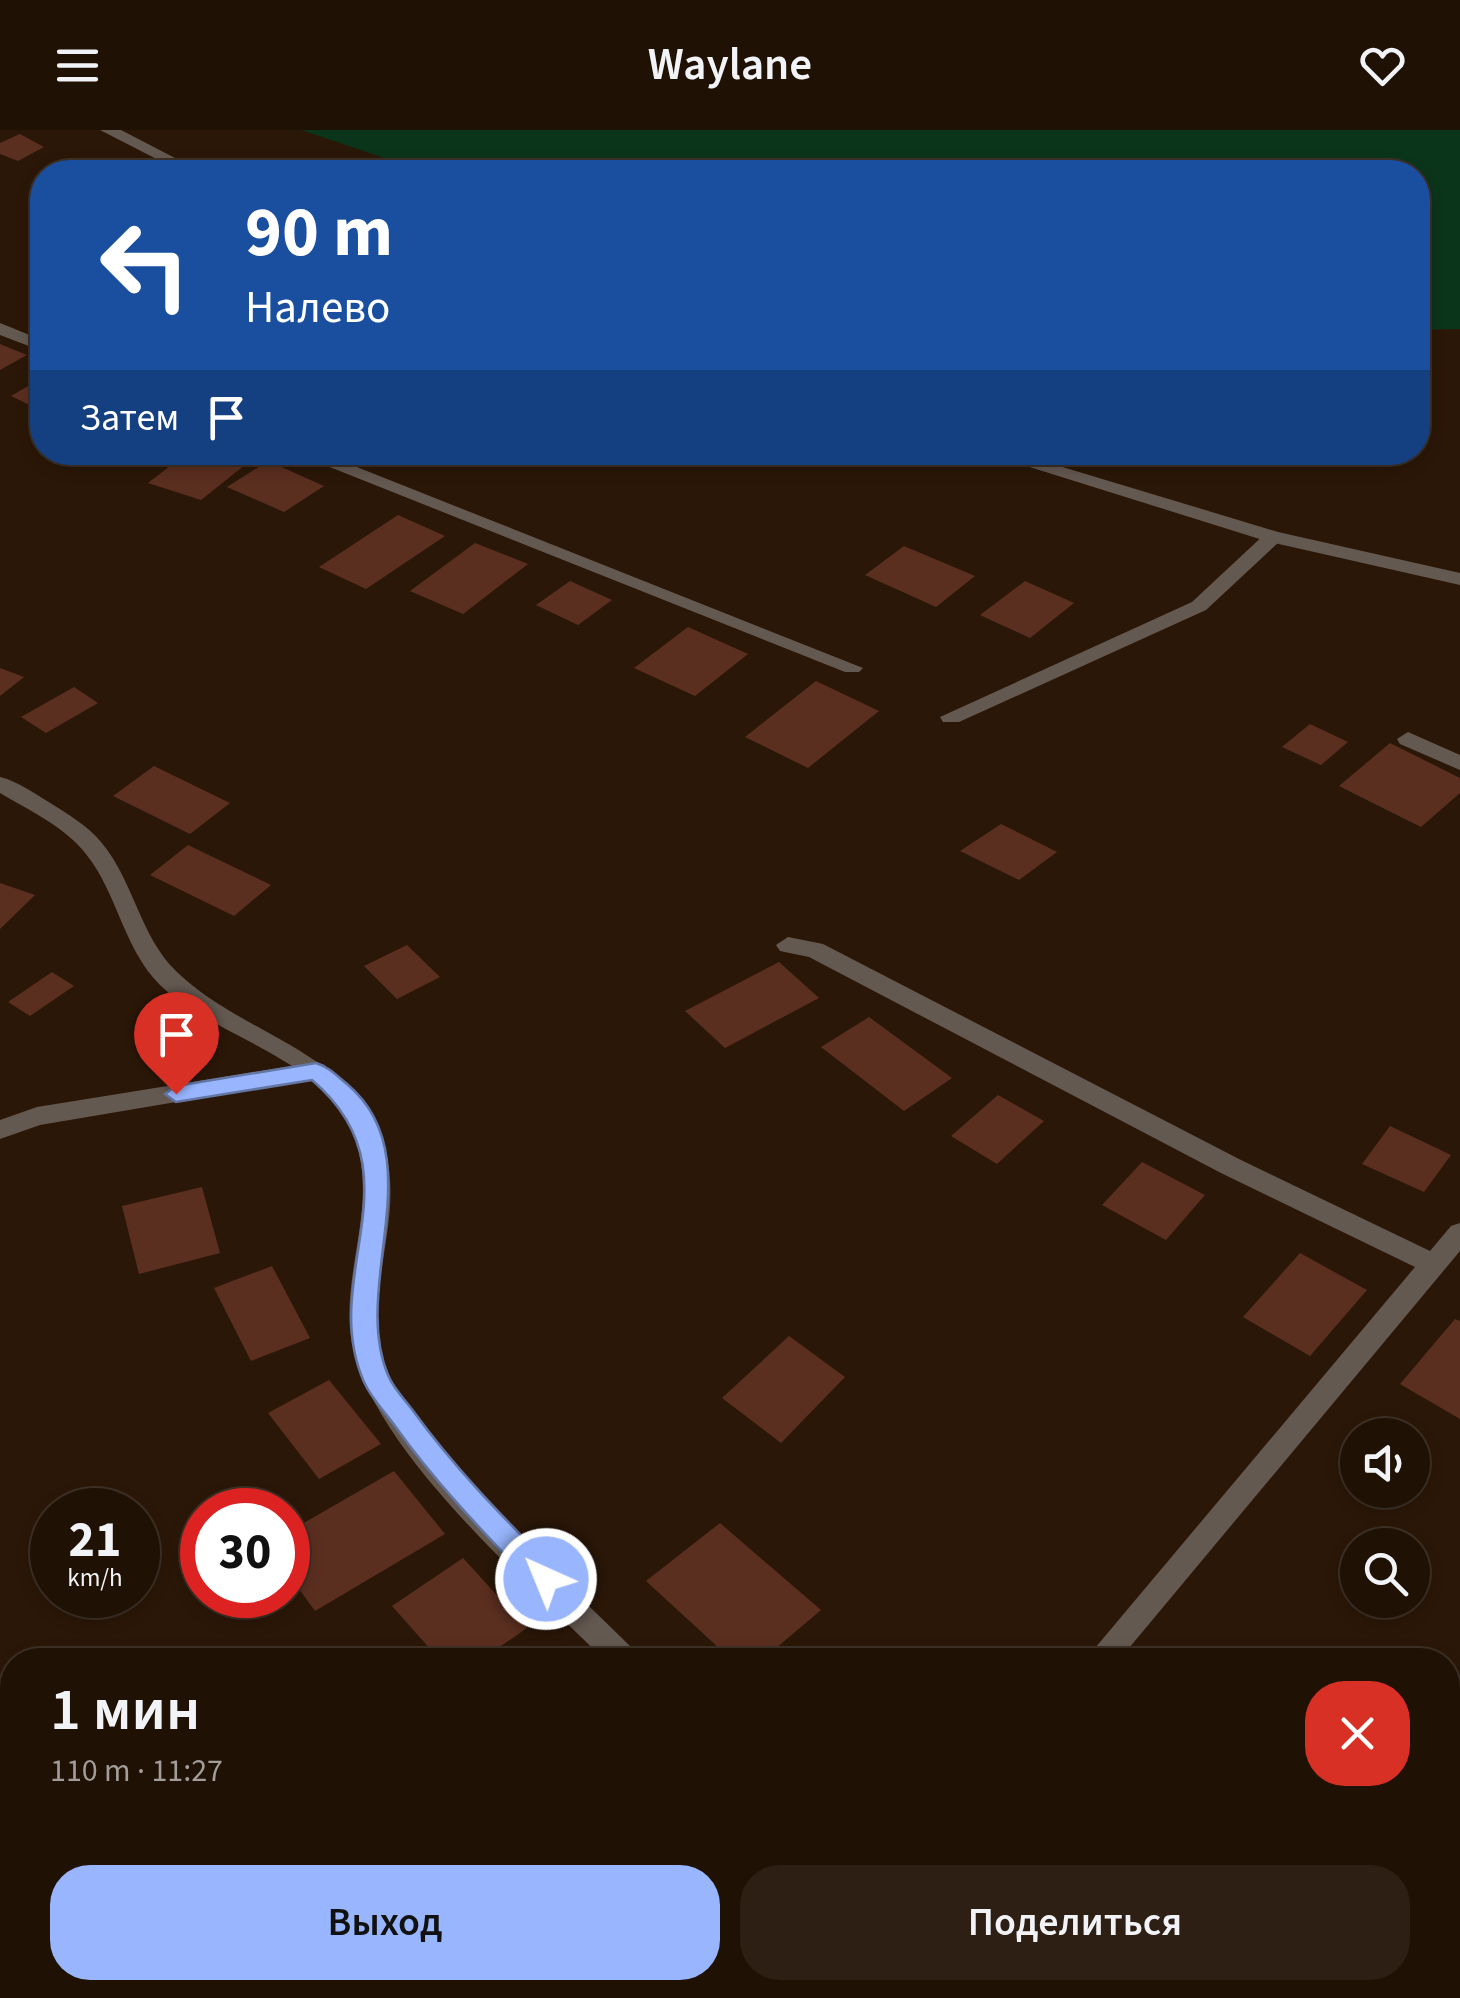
<!DOCTYPE html>
<html lang="ru">
<head>
<meta charset="utf-8">
<style>
  :root { --surface:#201105; --page:#2d1f13; --text:#f1f3f6; --muted:#a29d9a; --line:#3d3127; --accent:#98b5fd }
  body { margin:0; font-family:"Source Sans 3",sans-serif; background:var(--page); color:var(--text); height:100vh; display:flex; flex-direction:column; font-size:38px; white-space:nowrap }
  * { box-sizing:border-box; margin:0 }
  p { font-size:32px; color:var(--muted) }
  .icon { flex:none; width:55px; height:55px; fill:none; stroke:currentColor; stroke-width:2; stroke-linecap:round; stroke-linejoin:round }
  .map { position:relative; flex:1; overflow:hidden }
  .panel { position:absolute; left:0px; top:1518px; width:1460px; height:352px; display:flex; flex-direction:column; background:var(--surface); border-radius:40px 40px 0 0; box-shadow:0 5px 15px #0003,0 0 0 2px var(--line) }
  .panel>* { flex:none }
  .banner { position:absolute; left:30px; top:30px; width:1400px; height:305px; border-radius:40px; box-shadow:0 5px 15px #0003,0 0 0 2px var(--line); background:#1a4fa0; color:#fff; overflow:hidden }
  .tools { position:absolute; left:1340px; top:1288px; display:grid; gap:20px }
  .tools a { display:grid; place-items:center; width:90px; height:90px; border-radius:50%; background:var(--surface); box-shadow:0 5px 15px #0003,0 0 0 2px var(--line); font-size:50px }
  .speed { position:absolute; left:30px; top:1358px; display:flex; gap:20px; font-size:50px; font-weight:700; text-align:center }
  .speed>* { display:grid; place-content:center; width:130px; height:130px; border-radius:50%; background:var(--surface); box-shadow:0 5px 15px #0003,0 0 0 2px var(--line); line-height:1 }
  .speed small { font-size:25px; font-weight:400 }
  .speed .limit { border:15px solid #d22; background:#fff; color:#111 }
  .pin { position:absolute; display:grid; place-items:center; width:85px; height:85px; color:#fff; margin:-102px -42px; border-radius:50% 50% 50% 0; rotate:-45deg; box-shadow:0 0 10px #0007 }
  .pin .icon { rotate:45deg }
  .me { position:absolute; width:110px; margin:-55px; rotate:316deg; stroke-linejoin:round; filter:drop-shadow(0 0 8px #0008) }
  .turn { display:flex; align-items:center; gap:35px; height:210px; padding:0 50px; font-size:45px }
  .turn .icon { width:130px; height:130px; stroke-width:2.5 }
  .turn b { display:block; font-size:70px; line-height:85px }
  .then { display:flex; align-items:center; height:95px; padding:0 50px; background:#0003; gap:20px; font-size:38px }
  .round { display:grid; place-items:center; flex:none; width:105px; height:105px; border-radius:40px; background:var(--page) }
  .summary { display:flex; align-items:center; justify-content:space-between; height:170px; padding:0 50px }
  h1 { font-size:60px; font-weight:600; line-height:75px }
  .button { display:flex; gap:20px; margin-top:auto; padding:20px 50px }
  .button a { flex:1; height:115px; border-radius:40px; background:var(--accent); color:#111; font-size:40px; font-weight:600; line-height:115px; text-align:center }
  .button a+a { background:var(--page); color:var(--text) }
  header { display:flex; justify-content:space-between; align-items:center; height:130px; padding:0 50px; background:var(--surface); font-size:45px; font-weight:600 }
  .map>svg:first-child { display:block }
  .green { fill:#0b351a }
  .building { fill:#5b2f20 }
  .lines { fill:none; stroke-linecap:round; stroke-linejoin:round }
  .service { fill:#645951; fill-rule:evenodd }
  .minor { fill:#645951; fill-rule:evenodd }
  .tertiary { fill:#645951; fill-rule:evenodd }
  .route { fill:#98b5fd; stroke:#6376a4; stroke-width:2.5 }
</style>
</head>
<body>
<header><svg class="icon" aria-label="menu" viewBox="0 0 24 24"><path d="M4 6h16M4 12h16M4 18h16"/></svg>Waylane<svg class="icon" aria-label="heart" viewBox="0 0 24 24"><path d="M12 20l-8-8c-3-5 5-10 8-4 3-6 11-1 8 4z"/></svg></header>
<div class="map">
<svg width="1460" height="1868" viewBox="0 0 1460 1868">
  <rect width="100%" height="100%" fill="#2b1707"/>
  <path class="green" d="M 301,0 L 1460,0 L 1460,199 L 1418,200 L 1418,42 L 426,42 Z"/>
  <path class="building" d="M 20,4 L 44,17 L 18,31 L 0,24 L 0,13 Z
    M 0,214 L 27,225 L 0,240 Z
    M 42,248 L 42,281 L 11,266 Z
    M 188,322 L 241,322 L 255,327 L 201,370 L 148,353 Z
    M 268,331 L 324,356 L 284,382 L 227,357 Z
    M 398,385 L 445,406 L 366,459 L 319,437 Z
    M 475,413 L 528,434 L 463,484 L 410,461 Z
    M 904,416 L 975,446 L 936,477 L 865,445 Z
    M 570,451 L 612,470 L 578,495 L 536,475 Z
    M 1025,451 L 1074,473 L 1030,508 L 980,485 Z
    M 688,497 L 748,524 L 695,566 L 634,538 Z
    M 0,538 L 24,547 L 0,566 Z
    M 816,551 L 879,581 L 808,638 L 745,607 Z
    M 74,557 L 98,573 L 46,603 L 21,587 Z
    M 1310,594 L 1348,612 L 1321,635 L 1282,617 Z
    M 1390,613 L 1460,648 L 1460,663 L 1421,697 L 1339,656 Z
    M 154,636 L 230,673 L 190,704 L 113,666 Z
    M 1001,694 L 1057,722 L 1019,750 L 960,721 Z
    M 188,715 L 271,755 L 234,786 L 150,745 Z
    M 0,753 L 35,765 L 0,799 Z
    M 407,815 L 440,847 L 397,869 L 364,836 Z
    M 779,832 L 819,868 L 725,918 L 685,881 Z
    M 52,842 L 74,856 L 30,886 L 8,872 Z
    M 869,887 L 952,948 L 904,981 L 821,917 Z
    M 998,965 L 1044,991 L 997,1034 L 951,1006 Z
    M 1390,996 L 1451,1025 L 1424,1062 L 1362,1034 Z
    M 1142,1032 L 1205,1065 L 1166,1110 L 1102,1075 Z
    M 202,1057 L 220,1123 L 139,1144 L 122,1076 Z
    M 1300,1123 L 1367,1160 L 1310,1226 L 1243,1187 Z
    M 272,1136 L 310,1208 L 251,1231 L 214,1158 Z
    M 1455,1189 L 1460,1191 L 1460,1289 L 1400,1254 Z
    M 789,1206 L 845,1247 L 781,1313 L 722,1268 Z
    M 329,1250 L 381,1314 L 319,1349 L 268,1283 Z
    M 394,1341 L 445,1404 L 315,1481 L 288,1444 L 288,1402 Z
    M 720,1393 L 821,1480 L 762,1530 L 732,1530 L 646,1451 Z
    M 463,1428 L 527,1498 L 481,1530 L 440,1530 L 392,1476 Z
    M 744,1858 L 807,1858 L 797,1868 L 755,1868 Z"/>
  <g class="lines">
    <path class="service" d="M 1273,401 L 1283,407 L 1280,411 L 1206,480 L 959,592 L 943,592 L 940,587 L 1192,472 L 1266,403 Z
      M 316,932 L 325,935 L 329,941 L 325,947 L 40,995 L 0,1009 L 0,990 L 37,977 Z"/>
    <path class="minor" d="M 0,193 L 42,210 L 42,221 L 0,205 Z
      M 292,322 L 319,322 L 863,538 L 859,542 L 845,542 Z
      M 1408,602 L 1460,625 L 1460,640 L 1400,614 L 1397,609 Z
      M 0,647 C 17,651 32,662 47,671 C 66,683 87,695 101,712 C 134,751 140,807 177,842 C 244,907 355,920 385,1020 C 407,1096 353,1177 392,1251 C 446,1353 554,1439 635,1521 L 639,1530 L 604,1530 C 527,1451 361,1312 350,1200 C 344,1130 384,1059 347,992 C 309,923 215,907 160,855 C 123,818 118,764 86,724 C 65,697 29,680 0,663 Z
      M 788,807 L 823,814 L 1239,1029 L 1430,1121 L 1451,1096 L 1460,1093 L 1460,1121 L 1119,1530 L 1085,1530 L 1415,1137 L 1221,1043 L 809,827 L 780,821 L 776,815 Z
      M 973,1858 L 1015,1858 L 1019,1868 L 977,1868 Z"/>
    <path class="tertiary" d="M 100,0 L 121,0 L 202,42 L 182,42 Z
      M 982,322 L 1013,322 L 1278,402 L 1460,443 L 1460,455 L 1266,411 Z"/>
  </g>
  <path class="route" d="M 316,933 C 329,937 337,946 347,954 C 434,1027 350,1155 388,1245 C 393,1258 406,1271 414,1282 C 456,1340 506,1390 556,1441 L 560,1449 L 556,1457 L 536,1457 C 486,1405 437,1355 395,1296 C 385,1282 371,1268 364,1252 C 317,1145 422,1044 312,950 L 176,972 L 165,964 L 176,956 Z"/>
</svg>
<div class="tools">
<a><svg class="icon" aria-label="sound" viewBox="0 0 24 24"><path d="M4 9h4l5-4v14l-5-4H4zM17 9q2 3 0 6"/></svg></a>
<a><svg class="icon" aria-label="search" viewBox="0 0 24 24"><circle cx="10" cy="10" r="6"/><path d="M15 15l6 6"/></svg></a>
</div>
<div class="speed"><div>21<small>km/h</small></div><div class="limit">30</div></div>
<div class="pin" style="left:176px;top:964px;background:#d93025"><svg class="icon" aria-label="arrive" viewBox="0 0 24 24"><path d="M6 21V4h12l-3 4 3 4H6"/></svg></div>
<svg class="me" style="left:546px;top:1449px" viewBox="-20 -20 40 40"><circle r="17" fill="#98b5fd" stroke="#fff" stroke-width="3"/><path d="M0-11L8 9 0 5-8 9z" fill="#fff"/></svg>
<div class="banner">
<div class="turn"><svg class="icon" aria-label="left" viewBox="0 0 24 24"><path d="M17 20v-9H6M10 6l-5 5 5 5"/></svg><div><b>90 m</b>Налево</div></div>
<div class="then">Затем<svg class="icon" aria-label="arrive" viewBox="0 0 24 24"><path d="M6 21V4h12l-3 4 3 4H6"/></svg></div>
</div>
<section class="panel">
<div class="summary"><div><h1>1 мин</h1><p>110 m · 11:27</p></div><a class="round" style="background:#d93025;color:#fff"><svg class="icon" aria-label="close" viewBox="0 0 24 24"><path d="M6 6l12 12M18 6L6 18"/></svg></a></div>
<div class="button"><a>Выход</a><a>Поделиться</a></div>
</section>
</div>
</body>
</html>
